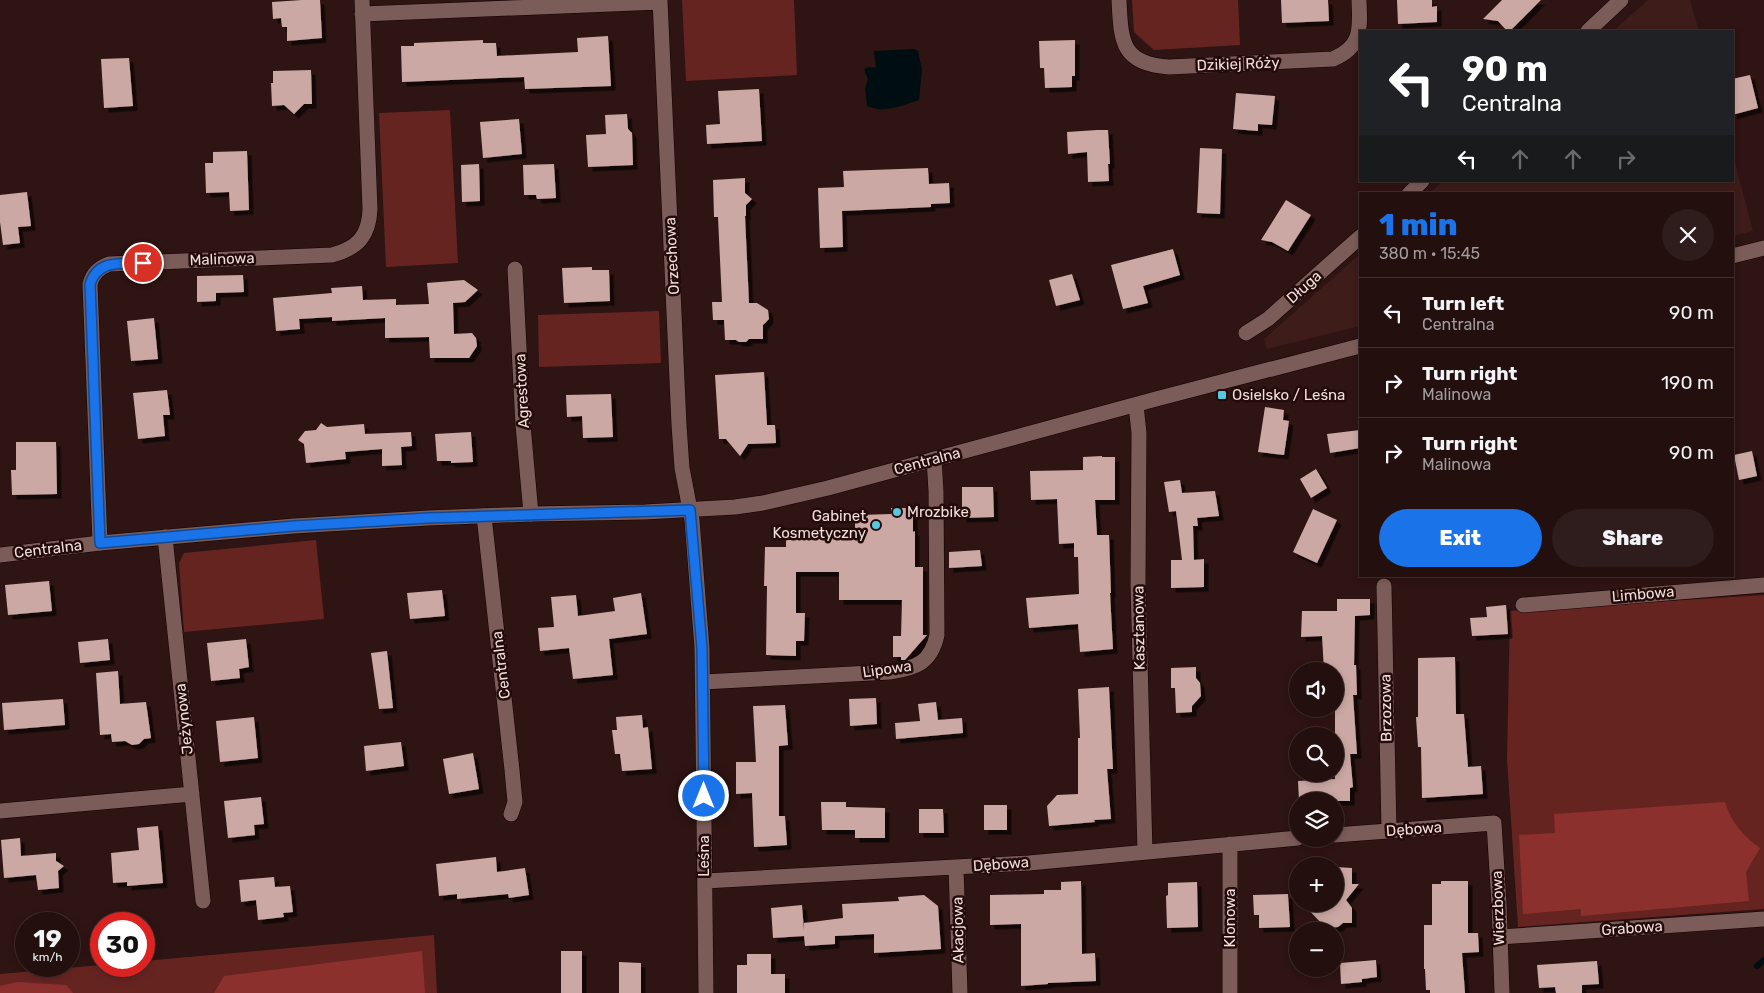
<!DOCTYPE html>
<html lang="en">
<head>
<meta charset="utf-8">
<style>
  :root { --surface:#220f0e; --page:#2e1d1c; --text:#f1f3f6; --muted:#a29c9e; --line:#3f2f2e; --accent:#1a73e8 }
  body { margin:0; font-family:Rubik,sans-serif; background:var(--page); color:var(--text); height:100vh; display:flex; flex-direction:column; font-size:19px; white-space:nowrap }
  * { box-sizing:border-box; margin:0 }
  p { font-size:16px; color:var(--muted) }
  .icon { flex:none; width:28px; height:28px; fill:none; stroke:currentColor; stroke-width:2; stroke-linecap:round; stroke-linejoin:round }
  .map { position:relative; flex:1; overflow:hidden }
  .panel { position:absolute; left:1359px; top:192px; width:375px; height:385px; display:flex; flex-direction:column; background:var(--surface); border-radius:0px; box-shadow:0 2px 8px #0003,0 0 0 1px var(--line) }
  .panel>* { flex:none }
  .top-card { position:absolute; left:1359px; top:30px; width:375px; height:152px; border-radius:0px; box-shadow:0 2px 8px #0003,0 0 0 1px var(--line); background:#202124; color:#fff; overflow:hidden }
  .controls { position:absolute; left:1289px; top:662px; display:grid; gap:10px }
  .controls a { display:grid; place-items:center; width:55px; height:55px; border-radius:50%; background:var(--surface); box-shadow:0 2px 8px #0003,0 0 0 1px var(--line); font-size:25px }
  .speed { position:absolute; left:15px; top:912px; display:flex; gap:10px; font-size:25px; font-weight:700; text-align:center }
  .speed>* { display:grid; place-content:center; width:65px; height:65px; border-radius:50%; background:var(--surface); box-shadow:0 2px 8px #0003,0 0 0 1px var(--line); line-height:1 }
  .speed small { font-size:12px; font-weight:400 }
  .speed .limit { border:8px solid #d22; background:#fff; color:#111 }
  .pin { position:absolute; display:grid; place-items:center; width:42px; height:42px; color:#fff; margin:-21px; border:2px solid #fff; border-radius:50%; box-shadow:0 1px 5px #0007 }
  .me { position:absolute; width:55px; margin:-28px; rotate:0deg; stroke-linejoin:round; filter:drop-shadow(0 0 4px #0008) }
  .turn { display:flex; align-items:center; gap:18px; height:105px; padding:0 20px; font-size:22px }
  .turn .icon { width:65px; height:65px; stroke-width:2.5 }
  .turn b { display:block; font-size:35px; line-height:42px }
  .lanes { display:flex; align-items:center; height:48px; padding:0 20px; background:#0003; justify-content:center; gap:25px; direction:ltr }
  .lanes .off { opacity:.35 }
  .round { display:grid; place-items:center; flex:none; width:52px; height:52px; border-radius:26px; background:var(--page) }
  .overview { display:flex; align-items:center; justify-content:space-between; height:85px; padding:0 20px }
  h1 { font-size:30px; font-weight:800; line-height:38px; color:var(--accent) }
  .primary-button { display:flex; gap:10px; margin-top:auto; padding:10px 20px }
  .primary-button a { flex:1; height:58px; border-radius:30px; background:var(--accent); color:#fff; font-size:20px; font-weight:800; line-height:58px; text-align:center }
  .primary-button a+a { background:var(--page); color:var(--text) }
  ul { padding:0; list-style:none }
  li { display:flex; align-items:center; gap:15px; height:70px; padding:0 20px; border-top:1px solid var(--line) }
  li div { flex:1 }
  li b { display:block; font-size:19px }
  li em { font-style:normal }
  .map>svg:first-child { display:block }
  .built { fill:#3d1c1a }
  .green { fill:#662421 }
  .forest { fill:#8c302d }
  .water { fill:#000d11 }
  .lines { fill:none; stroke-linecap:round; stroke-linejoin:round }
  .stream { stroke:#000d11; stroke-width:6 }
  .building { fill:#cba8a4; filter:url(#shadow) }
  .minor-casing { stroke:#140202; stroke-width:16 }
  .tertiary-casing { stroke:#140202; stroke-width:16 }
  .minor { stroke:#7b5c58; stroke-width:15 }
  .tertiary { stroke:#7b5c58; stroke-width:15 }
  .route-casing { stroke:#114b97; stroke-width:12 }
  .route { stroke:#1a73e8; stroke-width:9 }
  .poi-dot { fill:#56c9e1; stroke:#230b09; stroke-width:2 }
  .labels { text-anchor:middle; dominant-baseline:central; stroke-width:5; stroke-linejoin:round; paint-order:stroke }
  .street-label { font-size:15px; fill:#f1dedc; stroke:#230b09 }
  .poi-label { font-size:15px; fill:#f1dedc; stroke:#230b09; text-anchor:start }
</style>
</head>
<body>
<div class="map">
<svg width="1764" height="993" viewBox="0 0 1764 993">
  <defs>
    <filter id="shadow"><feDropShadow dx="4.5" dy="4.5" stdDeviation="0" flood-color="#0009"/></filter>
  </defs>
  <rect width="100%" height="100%" fill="#2e1412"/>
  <path class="built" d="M 1648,0 L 1690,0 L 1699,31 L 1613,31 Z
    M 1733,155 L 1753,231 L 1733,236 L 1732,194 L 1429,194 L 1443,181 L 1732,181 Z
    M 1360,254 L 1360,326 L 1267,349 L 1264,339 Z"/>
  <path class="green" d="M 682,0 L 794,0 L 797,75 L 686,81 Z
    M 1132,0 L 1238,0 L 1240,45 L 1154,50 L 1134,32 Z
    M 450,110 L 458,263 L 386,267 L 379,113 Z
    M 659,311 L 661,363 L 539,367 L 538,315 Z
    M 316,540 L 324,619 L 184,632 L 179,563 L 184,553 Z
    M 1764,595 L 1764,909 L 1518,927 L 1507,759 L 1510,611 Z
    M 434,935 L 437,993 L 0,993 L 0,974 L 101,965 L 144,966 L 144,961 Z"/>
  <path class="forest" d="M 1725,802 C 1731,822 1744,837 1760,848 L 1746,872 L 1749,901 L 1581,916 L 1581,909 L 1523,914 L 1519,835 L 1555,833 L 1554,814 Z
    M 422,951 L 425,993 L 214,993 L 224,976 Z
    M 17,982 L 66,985 L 73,993 L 0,993 L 0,986 Z"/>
  <path class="water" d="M 914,49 L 918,51 L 922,70 L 919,100 C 903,105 884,114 867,106 L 865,89 L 868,79 L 864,69 L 869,67 L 876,68 L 874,51 Z"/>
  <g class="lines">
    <path class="stream" d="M 1757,966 L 1764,960"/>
  </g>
  <path class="building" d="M 302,0 L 320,0 L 322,38 L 287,41 L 287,27 L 282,27 L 281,18 L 273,19 L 272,2 Z
    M 1281,0 L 1328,0 L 1329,21 L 1282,23 Z
    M 1397,0 L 1432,0 L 1432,7 L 1437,6 L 1437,22 L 1398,24 Z
    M 1502,0 L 1541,0 L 1510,31 L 1507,31 L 1498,21 L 1483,19 Z
    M 608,36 L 611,86 L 525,89 L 524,77 L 402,82 L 401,46 L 414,46 L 414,43 L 483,40 L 483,43 L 496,43 L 497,56 L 578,52 L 577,38 Z
    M 1075,40 L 1075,76 L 1072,76 L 1072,87 L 1045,88 L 1044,68 L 1040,68 L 1039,41 Z
    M 129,58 L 133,106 L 104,108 L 101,59 Z
    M 311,70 L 312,104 L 304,104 L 294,114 L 284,105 L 272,106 L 271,83 L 273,83 L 273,71 Z
    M 1750,75 L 1758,108 L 1732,115 L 1732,79 Z
    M 759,89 L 762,141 L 707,144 L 706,125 L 720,124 L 718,91 Z
    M 1236,93 L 1275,96 L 1272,125 L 1258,124 L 1258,131 L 1233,129 Z
    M 627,114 L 628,129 L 632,133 L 633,165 L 588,167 L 586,135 L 606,134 L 605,115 Z
    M 519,119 L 522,154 L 483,158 L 480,122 Z
    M 1097,130 L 1108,130 L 1110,164 L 1108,164 L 1109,181 L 1088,182 L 1087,152 L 1068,154 L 1067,132 Z
    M 1200,148 L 1222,149 L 1220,214 L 1197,213 Z
    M 247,151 L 249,210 L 230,211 L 229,192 L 206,193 L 205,163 L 213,163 L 213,152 Z
    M 479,164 L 480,201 L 462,202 L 461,165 Z
    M 554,164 L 556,198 L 537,199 L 536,195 L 524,195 L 523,165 Z
    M 928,168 L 929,184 L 949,183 L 950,203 L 931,204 L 931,207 L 842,211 L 843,247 L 820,248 L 818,188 L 844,187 L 843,171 Z
    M 745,178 L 745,193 L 752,199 L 746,205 L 746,216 L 745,216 L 749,303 L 757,303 L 768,310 L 769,319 L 763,325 L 763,339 L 749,339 L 746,342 L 739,342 L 736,340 L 725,340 L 724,320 L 713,320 L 712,302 L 722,302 L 718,217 L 714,217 L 713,180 Z
    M 27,192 L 31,226 L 18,227 L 20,243 L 3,245 L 0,222 L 0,195 Z
    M 1286,200 L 1311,215 L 1288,251 L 1272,242 L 1261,240 Z
    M 1173,249 L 1180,275 L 1143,286 L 1148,303 L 1123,309 L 1111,265 Z
    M 592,267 L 592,270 L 609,270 L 610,301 L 564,303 L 562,268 Z
    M 1072,274 L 1080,300 L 1056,306 L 1049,280 Z
    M 243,275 L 244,292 L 216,293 L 216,301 L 197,302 L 197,276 Z
    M 464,280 L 478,290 L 465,302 L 453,303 L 454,334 L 472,333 L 476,338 L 477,346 L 469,358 L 430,358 L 429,337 L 385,338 L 385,318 L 332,321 L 332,317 L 299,319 L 300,329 L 276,331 L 273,298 L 332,293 L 331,288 L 362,286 L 363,300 L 396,299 L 396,305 L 429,304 L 427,283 Z
    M 154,318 L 158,359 L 131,361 L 127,321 Z
    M 764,372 L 767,425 L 775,425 L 776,443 L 748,444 L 740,456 L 726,439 L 719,439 L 715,375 Z
    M 167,390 L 170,415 L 163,415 L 165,436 L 138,439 L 133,393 Z
    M 611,394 L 613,437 L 583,438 L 582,416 L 567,417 L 566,395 Z
    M 1265,407 L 1284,410 L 1283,420 L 1289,421 L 1284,455 L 1258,452 Z
    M 321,423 L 327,427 L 364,424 L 365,434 L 411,432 L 412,446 L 401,447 L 402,465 L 382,466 L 382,449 L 345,452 L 346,459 L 306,463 L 304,444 L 298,440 L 305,431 L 316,430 Z
    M 1360,430 L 1360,448 L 1330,453 L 1327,434 Z
    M 471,432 L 473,462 L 451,463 L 451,461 L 437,461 L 435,434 Z
    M 16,442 L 56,442 L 57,494 L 12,495 L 11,470 L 16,470 Z
    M 1752,451 L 1757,476 L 1739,480 L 1734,455 Z
    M 1102,456 L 1102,457 L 1115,457 L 1115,500 L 1095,500 L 1097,535 L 1109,535 L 1111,593 L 1110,593 L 1113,649 L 1080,652 L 1078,624 L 1029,628 L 1026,598 L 1079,594 L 1078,557 L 1074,557 L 1074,543 L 1059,544 L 1057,499 L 1031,500 L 1030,471 L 1083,470 L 1083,457 Z
    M 1316,469 L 1327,488 L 1311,498 L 1300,479 Z
    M 1180,480 L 1182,493 L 1215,491 L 1219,516 L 1197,518 L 1198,526 L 1193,526 L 1194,560 L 1204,559 L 1204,587 L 1171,588 L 1171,560 L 1182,560 L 1176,511 L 1169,512 L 1164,482 Z
    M 962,487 L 993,487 L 994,517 L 962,518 Z
    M 891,508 L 913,508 L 913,532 L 915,531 L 915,567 L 923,567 L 923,635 L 927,635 L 905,660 L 901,660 L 901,657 L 893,657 L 893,636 L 901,636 L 902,600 L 839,600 L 839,572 L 796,572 L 796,613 L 805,613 L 804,641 L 796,641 L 796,656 L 766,655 L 767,586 L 764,586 L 765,547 L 786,547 L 786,540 L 796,540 L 796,534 L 855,534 L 855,519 L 860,519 L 860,515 L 891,514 Z
    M 1313,509 L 1337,520 L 1317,563 L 1293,552 Z
    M 980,550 L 982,566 L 949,568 L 949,552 Z
    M 49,581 L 52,611 L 8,615 L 5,585 Z
    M 442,590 L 445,616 L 410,619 L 407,593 Z
    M 641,593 L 647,634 L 609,639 L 613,675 L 573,679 L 569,648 L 540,651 L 538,628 L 554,627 L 551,597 L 576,595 L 578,616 L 615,611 L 613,598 Z
    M 1337,599 L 1370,599 L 1370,615 L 1355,616 L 1354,665 L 1356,665 L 1357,695 L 1353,695 L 1357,754 L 1350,754 L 1353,787 L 1350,788 L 1350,801 L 1299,801 L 1298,781 L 1335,779 L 1335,671 L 1324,671 L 1322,636 L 1301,637 L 1302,611 L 1337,611 Z
    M 1506,605 L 1508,634 L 1472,636 L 1470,618 L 1487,617 L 1486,607 Z
    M 108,639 L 110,660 L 80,663 L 78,642 Z
    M 246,639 L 249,667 L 239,669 L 240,678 L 211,681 L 207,643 Z
    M 387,651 L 393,708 L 379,709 L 371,653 Z
    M 1455,657 L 1456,714 L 1464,714 L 1468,767 L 1481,766 L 1483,794 L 1422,798 L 1421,747 L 1418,747 L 1416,717 L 1418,717 L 1418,658 Z
    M 1196,667 L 1196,678 L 1200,683 L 1201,696 L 1192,706 L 1192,712 L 1176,713 L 1175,688 L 1171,688 L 1171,668 Z
    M 118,671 L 120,704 L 146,702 L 151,738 L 144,739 L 139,744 L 132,745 L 125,741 L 112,742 L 111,734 L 100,735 L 96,673 Z
    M 1109,687 L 1113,769 L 1107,769 L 1111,819 L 1094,820 L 1095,822 L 1049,826 L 1047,806 L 1057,795 L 1078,794 L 1078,738 L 1080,738 L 1078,689 Z
    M 876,698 L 877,724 L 850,726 L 849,699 Z
    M 63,699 L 65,725 L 4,730 L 2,703 Z
    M 936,702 L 938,720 L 962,718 L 963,733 L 896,739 L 895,723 L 920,721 L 918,704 Z
    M 785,705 L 788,745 L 779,746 L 779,816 L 785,816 L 787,845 L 754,847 L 752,793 L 736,794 L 736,762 L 756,762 L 753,706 Z
    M 642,715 L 643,728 L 648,727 L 652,769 L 622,771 L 620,754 L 615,754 L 612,730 L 617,730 L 616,717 Z
    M 254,717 L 258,758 L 220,762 L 216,721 Z
    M 401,742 L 404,766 L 366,771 L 364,746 Z
    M 473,753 L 479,789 L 449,794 L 443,759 Z
    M 261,797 L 264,824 L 254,825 L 255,835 L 228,838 L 224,801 Z
    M 821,802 L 846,802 L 846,807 L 885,808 L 885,838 L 855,838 L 855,830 L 822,830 Z
    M 984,805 L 1007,805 L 1007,830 L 984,830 Z
    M 919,809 L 943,809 L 944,833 L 919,833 Z
    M 158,826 L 163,883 L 127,886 L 127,882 L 113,883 L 111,853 L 139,850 L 137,828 Z
    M 20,838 L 21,856 L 56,853 L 56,861 L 64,866 L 58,871 L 59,888 L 38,890 L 36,875 L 4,878 L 1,840 Z
    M 496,857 L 497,872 L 525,868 L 529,895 L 509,898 L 508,894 L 457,899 L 457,894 L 439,896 L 436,864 Z
    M 1336,867 L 1352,868 L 1352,884 L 1359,884 L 1346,900 L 1352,908 L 1352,923 L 1343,923 L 1338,927 L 1326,928 L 1303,904 L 1335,904 Z
    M 274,877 L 275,887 L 290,886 L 293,912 L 283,913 L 284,917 L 258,920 L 256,900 L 241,902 L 239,880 Z
    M 1081,881 L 1082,954 L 1095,953 L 1096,981 L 1048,983 L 1048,984 L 1021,986 L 1021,924 L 990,925 L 990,895 L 1044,894 L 1044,890 L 1061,890 L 1061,882 Z
    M 1441,881 L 1468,881 L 1468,933 L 1478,933 L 1479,952 L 1462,953 L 1465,993 L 1430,993 L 1430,990 L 1426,990 L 1425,969 L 1424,969 L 1424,925 L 1432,925 L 1432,884 L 1441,884 Z
    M 1197,882 L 1198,927 L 1167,928 L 1166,896 L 1168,895 L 1168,883 Z
    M 1288,894 L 1290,927 L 1259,928 L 1259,915 L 1254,915 L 1253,895 Z
    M 924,895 L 938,906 L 941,949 L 874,953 L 874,934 L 835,936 L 835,944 L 805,946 L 804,936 L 773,938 L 771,908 L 802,905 L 804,931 L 804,923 L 843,918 L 842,904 L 899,901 L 898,897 Z
    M 561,951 L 582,951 L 582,993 L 561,993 Z
    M 747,954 L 771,954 L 771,974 L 785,974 L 785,993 L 737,993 L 737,965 L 747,965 Z
    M 1376,960 L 1377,977 L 1362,979 L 1362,982 L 1341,984 L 1340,963 Z
    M 1597,961 L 1599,984 L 1582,985 L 1582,993 L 1556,993 L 1555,987 L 1539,988 L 1537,965 Z
    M 619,962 L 641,963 L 641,993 L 619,993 Z"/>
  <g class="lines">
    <defs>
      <path id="minor" d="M 660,0 L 679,425 L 682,468 L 692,520 L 702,648 L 706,993
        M 1119,0 C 1121,41 1121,64 1169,67 L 1333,59 C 1363,46 1360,28 1359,0
        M 362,14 L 660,2
        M 1588,31 L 1621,0
        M 1409,194 L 1422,181
        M 515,269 L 523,425 L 531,514
        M 1246,333 L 1268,319 L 1360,237
        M 1136,405 L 1139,433 L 1138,584 L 1145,852
        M 484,516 L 512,770 L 515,802 L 511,814
        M 165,537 L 203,901
        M 100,543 L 90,284 C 93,273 99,268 109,264 L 332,255 C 358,248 369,236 370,209 L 362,0
        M 1384,586 L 1389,831
        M 1523,605 L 1764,585
        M 703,682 L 890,672 C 916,668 931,663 937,635 L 936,491 L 934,459
        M 0,811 L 192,794
        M 1335,835 L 1494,823 L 1499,904 L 1502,993
        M 956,867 L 960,993
        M 705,881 L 1029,863 L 1298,838
        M 1500,937 L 1764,919
        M 1230,993 L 1230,844"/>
      <path id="tertiary" d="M 1732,256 L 1764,248
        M 0,555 L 100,543 L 294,526 L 428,518 L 531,514 L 645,512 L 735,507 L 763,503 L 828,488 L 1156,399 L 1360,346"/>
    </defs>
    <use href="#minor" class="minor-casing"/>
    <use href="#tertiary" class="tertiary-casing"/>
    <use href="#minor" class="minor"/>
    <use href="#tertiary" class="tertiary"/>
  </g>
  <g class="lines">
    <defs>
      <path id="route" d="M 143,263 C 121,264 98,259 90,284 L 100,543 L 294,526 L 428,518 L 690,510 L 702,648 L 704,796"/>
    </defs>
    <use href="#route" class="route-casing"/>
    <use href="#route" class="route"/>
  </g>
  <g class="poi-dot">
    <rect x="1217" y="390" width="10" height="10" rx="2.5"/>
    <circle cx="897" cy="512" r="5"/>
    <circle cx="876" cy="525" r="5"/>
  </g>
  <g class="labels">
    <g class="street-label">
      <text transform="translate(1238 64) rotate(-2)">Dzikiej Róży</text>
      <text transform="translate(672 256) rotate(-93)">Orzechowa</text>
      <text transform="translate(222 259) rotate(-2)">Malinowa</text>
      <text transform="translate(1304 287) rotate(-42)">Długa</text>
      <text transform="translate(522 391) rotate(-93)">Agrestowa</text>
      <text transform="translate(927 461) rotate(-15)">Centralna</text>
      <text transform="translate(48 549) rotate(-7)">Centralna</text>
      <text transform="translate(1643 594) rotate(-5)">Limbowa</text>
      <text transform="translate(1139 628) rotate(-91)">Kasztanowa</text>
      <text transform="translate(501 665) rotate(-97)">Centralna</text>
      <text transform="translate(887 669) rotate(-8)">Lipowa</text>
      <text transform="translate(1386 708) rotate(-91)">Brzozowa</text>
      <text transform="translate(184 719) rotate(-96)">Jeżynowa</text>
      <text transform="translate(1414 829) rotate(-4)">Dębowa</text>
      <text transform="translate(704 856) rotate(-90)">Leśna</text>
      <text transform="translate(1001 864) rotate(-4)">Dębowa</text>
      <text transform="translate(1498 908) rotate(-92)">Wierzbowa</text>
      <text transform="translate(1230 918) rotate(-90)">Klonowa</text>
      <text transform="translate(1632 928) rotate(-4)">Grabowa</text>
      <text transform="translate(958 930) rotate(-91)">Akacjowa</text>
    </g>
    <g class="poi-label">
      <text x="1232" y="395">Osielsko / Leśna</text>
      <text x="907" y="512">Mrozbike</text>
      <text x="866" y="516" text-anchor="end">Gabinet<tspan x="866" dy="17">Kosmetyczny</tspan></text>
    </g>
  </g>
</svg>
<div class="controls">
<a><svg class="icon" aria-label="sound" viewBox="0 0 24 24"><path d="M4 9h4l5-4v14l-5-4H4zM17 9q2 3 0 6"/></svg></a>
<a><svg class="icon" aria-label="search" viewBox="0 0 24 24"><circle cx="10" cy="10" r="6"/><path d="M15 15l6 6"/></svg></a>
<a><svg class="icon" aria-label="layers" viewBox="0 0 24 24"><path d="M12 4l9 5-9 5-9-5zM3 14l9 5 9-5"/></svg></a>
<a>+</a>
<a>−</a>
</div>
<div class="speed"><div>19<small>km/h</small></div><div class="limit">30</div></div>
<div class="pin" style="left:143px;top:263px;background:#d93025"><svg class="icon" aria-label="arrive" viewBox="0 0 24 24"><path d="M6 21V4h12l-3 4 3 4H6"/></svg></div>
<svg class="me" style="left:704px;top:796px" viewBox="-20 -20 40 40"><circle r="17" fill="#1a73e8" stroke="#fff" stroke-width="3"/><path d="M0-11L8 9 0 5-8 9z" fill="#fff"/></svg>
<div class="top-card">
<div class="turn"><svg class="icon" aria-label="left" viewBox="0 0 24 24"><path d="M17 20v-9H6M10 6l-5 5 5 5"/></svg><div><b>90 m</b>Centralna</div></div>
<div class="lanes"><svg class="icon" aria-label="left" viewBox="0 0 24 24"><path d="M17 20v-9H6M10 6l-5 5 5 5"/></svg><svg class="icon off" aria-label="ahead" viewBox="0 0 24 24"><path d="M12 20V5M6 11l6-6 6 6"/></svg><svg class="icon off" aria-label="ahead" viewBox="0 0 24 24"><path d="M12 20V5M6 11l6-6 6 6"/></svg><svg class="icon off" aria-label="right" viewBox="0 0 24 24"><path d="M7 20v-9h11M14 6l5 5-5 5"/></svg></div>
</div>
<section class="panel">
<div class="overview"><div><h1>1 min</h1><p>380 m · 15:45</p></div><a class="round"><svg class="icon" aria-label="close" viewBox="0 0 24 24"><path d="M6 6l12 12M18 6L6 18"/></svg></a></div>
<ul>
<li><svg class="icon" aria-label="left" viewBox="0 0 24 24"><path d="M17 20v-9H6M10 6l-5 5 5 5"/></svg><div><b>Turn left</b><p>Centralna</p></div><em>90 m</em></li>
<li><svg class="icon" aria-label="right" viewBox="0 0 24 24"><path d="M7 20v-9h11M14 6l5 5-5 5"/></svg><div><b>Turn right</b><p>Malinowa</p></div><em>190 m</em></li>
<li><svg class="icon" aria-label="right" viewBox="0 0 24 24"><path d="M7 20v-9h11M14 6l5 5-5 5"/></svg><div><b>Turn right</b><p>Malinowa</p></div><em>90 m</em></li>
</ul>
<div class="primary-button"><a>Exit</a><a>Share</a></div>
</section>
</div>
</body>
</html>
